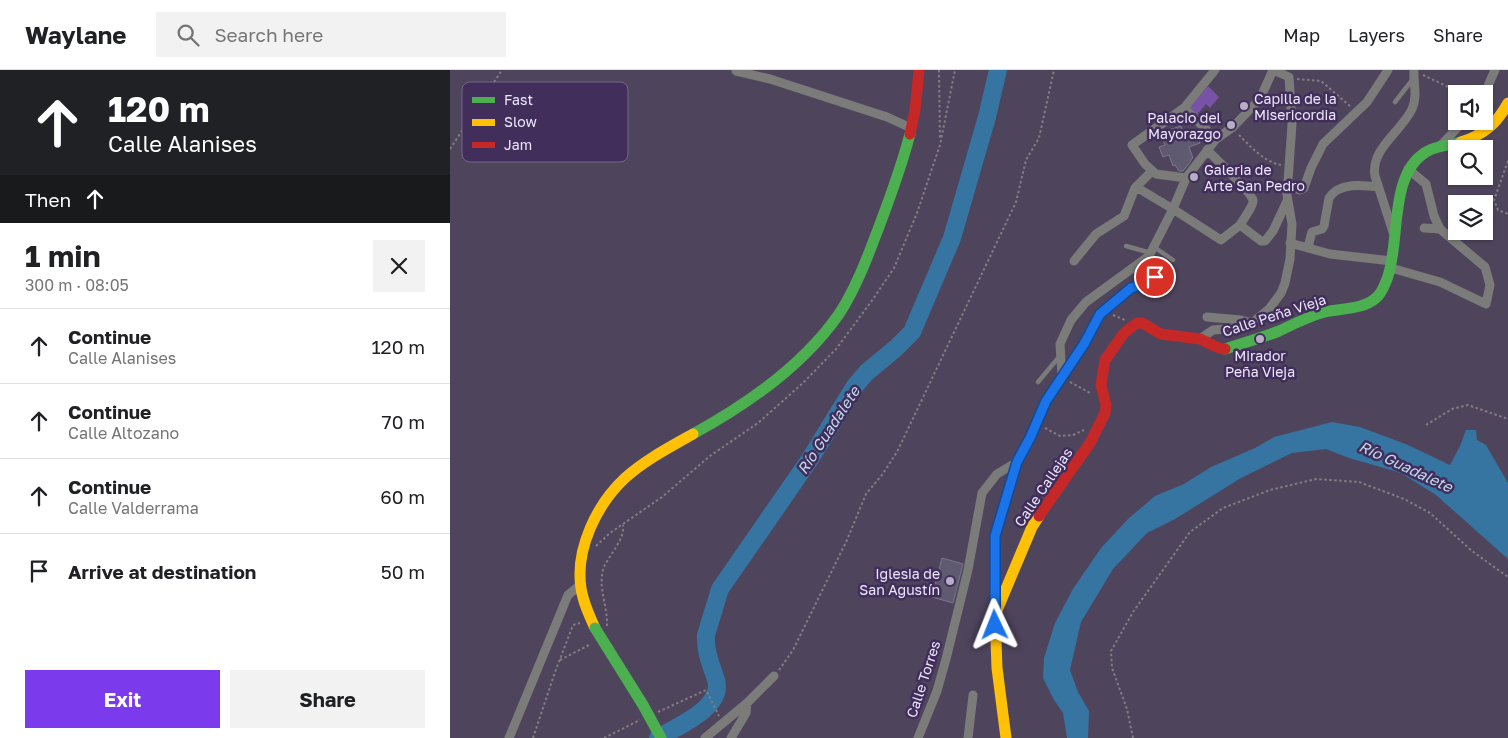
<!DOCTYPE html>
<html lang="en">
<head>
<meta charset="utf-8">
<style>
  :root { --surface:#fff; --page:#f2f2f2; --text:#202124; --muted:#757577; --line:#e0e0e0; --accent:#7c3aed }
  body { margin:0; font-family:"Golos Text",sans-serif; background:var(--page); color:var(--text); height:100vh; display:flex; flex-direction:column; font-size:19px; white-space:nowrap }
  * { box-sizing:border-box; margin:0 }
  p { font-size:16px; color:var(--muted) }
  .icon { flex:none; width:28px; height:28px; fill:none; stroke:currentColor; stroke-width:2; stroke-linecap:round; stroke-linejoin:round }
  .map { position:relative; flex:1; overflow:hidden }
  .drawer { display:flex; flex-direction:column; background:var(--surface); width:450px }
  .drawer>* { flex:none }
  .guide { background:#202124; color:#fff; overflow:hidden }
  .fabs { position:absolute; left:998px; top:15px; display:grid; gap:10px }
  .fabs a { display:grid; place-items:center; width:45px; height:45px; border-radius:0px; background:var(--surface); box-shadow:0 1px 4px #0004; font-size:25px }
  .pin { position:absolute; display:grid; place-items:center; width:42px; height:42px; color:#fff; margin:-21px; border:2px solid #fff; border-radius:50%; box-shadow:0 1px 5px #0007 }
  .me { position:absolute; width:55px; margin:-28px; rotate:358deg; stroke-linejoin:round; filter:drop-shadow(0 0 4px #0008) }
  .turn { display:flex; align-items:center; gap:18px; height:105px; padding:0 25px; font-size:22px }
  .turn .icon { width:65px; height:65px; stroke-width:2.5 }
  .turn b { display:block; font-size:35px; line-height:42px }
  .then { display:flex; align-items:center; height:48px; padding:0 25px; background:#0003; gap:10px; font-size:19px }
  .round { display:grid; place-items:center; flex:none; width:52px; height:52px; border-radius:0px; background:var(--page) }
  .summary { display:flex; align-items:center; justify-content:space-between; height:85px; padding:0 25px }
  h1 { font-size:30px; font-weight:700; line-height:38px }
  .action { display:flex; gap:10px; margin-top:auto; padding:10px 25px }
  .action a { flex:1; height:58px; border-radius:0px; background:var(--accent); color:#fff; font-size:20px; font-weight:700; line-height:58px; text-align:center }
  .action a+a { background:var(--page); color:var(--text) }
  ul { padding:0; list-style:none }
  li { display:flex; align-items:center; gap:15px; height:75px; padding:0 25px; border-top:1px solid var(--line) }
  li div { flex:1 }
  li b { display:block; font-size:19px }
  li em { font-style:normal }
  header { display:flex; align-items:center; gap:30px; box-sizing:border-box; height:70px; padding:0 25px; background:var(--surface); border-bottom:1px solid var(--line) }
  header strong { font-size:24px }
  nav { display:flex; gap:28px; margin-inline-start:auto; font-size:18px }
  .search { width:350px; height:45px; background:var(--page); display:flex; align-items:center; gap:12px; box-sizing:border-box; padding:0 18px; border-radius:0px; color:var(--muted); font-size:19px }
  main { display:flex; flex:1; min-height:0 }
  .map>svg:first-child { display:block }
  .green { fill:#7752a6 }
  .water { fill:#3674a2 }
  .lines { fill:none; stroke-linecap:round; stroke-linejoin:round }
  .river { stroke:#3674a2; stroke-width:18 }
  .building { fill:#5f5a6f; stroke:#7b778c }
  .path { stroke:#807e81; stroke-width:2; stroke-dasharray:2.5 2.5; stroke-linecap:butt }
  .lane { stroke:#7b7b7a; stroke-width:4.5 }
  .street { stroke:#7b7b7a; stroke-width:9 }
  .fast { stroke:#4caf50; stroke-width:11 }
  .slow { stroke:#ffc107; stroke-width:11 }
  .jam { stroke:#c62828; stroke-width:11 }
  .fast-bridge { stroke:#4caf50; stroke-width:11 }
  .route-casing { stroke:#114b97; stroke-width:12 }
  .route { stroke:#1a73e8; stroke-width:9 }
  .poi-dot { fill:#b7aec5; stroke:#412e5b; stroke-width:2 }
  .labels { text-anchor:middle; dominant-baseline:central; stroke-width:5; stroke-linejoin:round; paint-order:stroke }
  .poi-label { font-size:14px; fill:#efe7fe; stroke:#412e5b; text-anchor:start }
  .street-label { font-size:14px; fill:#efe7fe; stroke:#412e5b }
  .water-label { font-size:15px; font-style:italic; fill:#c1dbef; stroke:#412e5b }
  .key { fill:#412e5b; stroke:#75668c; stroke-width:1 }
  .key-label { font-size:14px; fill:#efe7fe }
</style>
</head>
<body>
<header>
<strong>Waylane</strong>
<div class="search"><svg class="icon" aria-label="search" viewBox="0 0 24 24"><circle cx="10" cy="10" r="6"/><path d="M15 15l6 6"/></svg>Search here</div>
<nav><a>Map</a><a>Layers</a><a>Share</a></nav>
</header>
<main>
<section class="drawer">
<div class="guide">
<div class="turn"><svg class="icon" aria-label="ahead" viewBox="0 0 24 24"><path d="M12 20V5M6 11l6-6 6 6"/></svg><div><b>120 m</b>Calle Alanises</div></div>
<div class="then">Then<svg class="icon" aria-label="ahead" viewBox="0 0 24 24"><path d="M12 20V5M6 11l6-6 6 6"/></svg></div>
</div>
<div class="summary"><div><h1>1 min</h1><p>300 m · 08:05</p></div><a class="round"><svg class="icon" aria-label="close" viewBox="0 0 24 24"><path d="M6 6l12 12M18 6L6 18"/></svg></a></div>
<ul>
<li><svg class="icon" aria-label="ahead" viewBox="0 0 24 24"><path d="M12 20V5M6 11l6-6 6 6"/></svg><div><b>Continue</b><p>Calle Alanises</p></div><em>120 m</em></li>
<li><svg class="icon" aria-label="ahead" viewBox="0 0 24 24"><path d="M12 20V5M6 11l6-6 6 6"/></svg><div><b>Continue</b><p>Calle Altozano</p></div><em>70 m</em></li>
<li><svg class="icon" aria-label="ahead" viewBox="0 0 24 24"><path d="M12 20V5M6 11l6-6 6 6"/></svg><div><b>Continue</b><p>Calle Valderrama</p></div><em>60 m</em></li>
<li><svg class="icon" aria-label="arrive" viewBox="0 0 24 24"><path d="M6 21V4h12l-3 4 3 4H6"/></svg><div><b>Arrive at destination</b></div><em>50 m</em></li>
</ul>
<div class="action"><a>Exit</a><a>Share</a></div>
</section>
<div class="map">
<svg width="1058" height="668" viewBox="0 0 1058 668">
  <rect width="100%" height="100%" fill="#4e445c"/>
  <path class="green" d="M 758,16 L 769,27 L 760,38 L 756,34 L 747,45 L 739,38 Z"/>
  <path class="water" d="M 882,352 L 910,357 L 958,375 L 1000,395 L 1010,376 L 1016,360 L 1026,360 L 1027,370 L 1036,375 L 1058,413 L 1058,489 L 986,425 L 951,403 L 899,388 L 876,379 L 842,383 L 791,408 L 725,449 L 697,463 L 663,499 L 631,552 L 620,600 L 628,622 L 639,641 L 638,668 L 617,668 L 613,643 L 604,630 L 593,608 L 594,588 L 605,553 L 623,519 L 651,478 L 679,448 L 705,426 L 734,414 L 761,397 L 805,378 L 824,367 Z"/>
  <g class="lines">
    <path class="river" d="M 208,668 C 227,656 274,638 266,610 C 261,594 255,582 256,565 L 270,519 L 360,389 L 405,316 L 417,302 L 446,278 L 462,262 L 502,168 L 537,47 L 548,0"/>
  </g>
  <path class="building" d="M 731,56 L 734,65 L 745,61 L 750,73 L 739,77 L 743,88 L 741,89 L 741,91 L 733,101 L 729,101 L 725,95 L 723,96 L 719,85 L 713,87 L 709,77 L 715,75 L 710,63 Z
    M 492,488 L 513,494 L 503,533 L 482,527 Z"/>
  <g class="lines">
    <path class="path" d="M 489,0 L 490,70
      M 973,5 L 1013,24
      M 847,9 L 871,11 L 900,36
      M 1035,35 L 1044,39
      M 789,65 C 800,76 814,92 831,95
      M 0,79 L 52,0
      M 1058,91 L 1044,130 L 1048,140 L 1058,144
      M 663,245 L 675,250
      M 620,312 L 642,324
      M 976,355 L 1002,339 L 1018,335 L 1058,349
      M 595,358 L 610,366 L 623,365 L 634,360
      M 146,476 L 160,463 L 212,427 L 260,386 L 308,353 L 353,313 L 386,279 L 421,232 L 444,198 L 467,143 L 490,75 L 505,0
      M 157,556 C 158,536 147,517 154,497 C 160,484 175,469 173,455
      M 110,590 L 141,574
      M 329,600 L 343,580 L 397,470 L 416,424 L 432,405 L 447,382 L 566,132 L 576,90 L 589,68 L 604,0
      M 208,642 L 256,620 L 269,646
      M 83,668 L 105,602 L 123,555 L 130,553
      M 154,668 L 190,650
      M 683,668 L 677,639 L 662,598 L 661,581 L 683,542 L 740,462 L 773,438 L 820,420 L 866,409 L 909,412 L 954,429 L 980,443 L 1022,481 L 1058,507"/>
    <path class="lane" d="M 945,32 L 963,9
      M 676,176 L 701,183
      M 704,177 L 723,190
      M 588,312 L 609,287"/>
    <path class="street" d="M 286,1 L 320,9 L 437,47 L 461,58
      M 1034,25 L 1045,0
      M 734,38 L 766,69
      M 991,75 L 1014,51
      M 757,80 C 765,88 800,121 803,130 C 804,135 793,150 790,155
      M 736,108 L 706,104 L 695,94 L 682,75 L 734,38 L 765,0
      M 837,116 L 850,120 L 854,118 L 861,98 L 873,74 L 917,32 L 938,0
      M 686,117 L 723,139 L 771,170 L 790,155 L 811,171 L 815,171 L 823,161 L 837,131
      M 974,158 L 990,159
      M 943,162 L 925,106 C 920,79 952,61 962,39 C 968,26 963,13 964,0
      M 840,173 L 880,184 L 942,191
      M 858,177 L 862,162 L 872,159 L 874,156 L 879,128 C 889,112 913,115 928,117
      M 624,191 L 646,164 L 674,146 L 685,118 L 702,101
      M 941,198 L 990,212 L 1036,234 L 1040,215 L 1035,197 L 990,159 L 984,146 L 976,114 L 958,99
      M 757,247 L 791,250 L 802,253
      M 750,269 L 763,260 L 789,258 L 802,253 L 819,239 L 831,223 L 835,213 L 840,189 L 842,154 L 837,125 L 842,54 L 839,7 L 823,0
      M 612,307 L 610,274 L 621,250 L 636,232 L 699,186 L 723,139 L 736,108 L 766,69 L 783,57 L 810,29 L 823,0
      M 545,543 L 545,466 L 567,392 L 580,368 L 596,331 L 636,270 L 650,244 L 676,221 L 705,209 L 705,207 L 688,195
      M 59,668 L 118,525 L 129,516
      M 255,668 L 297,633 L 324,606
      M 281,668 L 296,643 L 297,633
      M 468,668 L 487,621 L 496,589 L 518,500 L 532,423 L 547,404 L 567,392
      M 518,668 L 523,625"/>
    <path class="fast" d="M 775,279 C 793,273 811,268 829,261 C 844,254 859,246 875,242 C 891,238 912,240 926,228 C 932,223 934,216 937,209 C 951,172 938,105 976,82 C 987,75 999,76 1011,72
      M 243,364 C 298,334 353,296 389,244 C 403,223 413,199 422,175 C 436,139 450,102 460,64"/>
    <path class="slow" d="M 1011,72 C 1034,65 1047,53 1058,33
      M 145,558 C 139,545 133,532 131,518 C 125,479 147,434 175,408 C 195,390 220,377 243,364
      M 556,668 L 547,598 L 545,545 L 582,457 L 589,446"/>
    <path class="jam" d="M 460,64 L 465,40 L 469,0
      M 589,446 L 640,373 L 655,343 L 656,335 L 651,315 L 655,290 L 674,263 L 687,253 L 692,253 L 711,264 L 750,269 L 769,278 L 775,279"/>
    <path class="fast-bridge" d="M 145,558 L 193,635 L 211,668"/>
  </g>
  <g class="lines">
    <defs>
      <path id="route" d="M 545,555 L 545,466 L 567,392 L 580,368 L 596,331 L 634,274 L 650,244 L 681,218 L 703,211 L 705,209 L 705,207"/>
    </defs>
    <use href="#route" class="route-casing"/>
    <use href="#route" class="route"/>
  </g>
  <g class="poi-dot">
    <circle cx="794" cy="36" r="5"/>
    <circle cx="781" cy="55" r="5"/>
    <circle cx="744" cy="107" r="5"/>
    <circle cx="810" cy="269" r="5"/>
    <circle cx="500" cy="511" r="5"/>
  </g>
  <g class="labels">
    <g class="poi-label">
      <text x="804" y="28">Capilla de la<tspan x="804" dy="16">Misericordia</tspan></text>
      <text x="771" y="47" text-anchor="end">Palacio del<tspan x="771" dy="16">Mayorazgo</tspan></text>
      <text x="754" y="99">Galeria de<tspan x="754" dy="16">Arte San Pedro</tspan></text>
      <text x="810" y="285" text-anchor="middle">Mirador<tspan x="810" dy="16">Peña Vieja</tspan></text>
      <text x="490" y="503" text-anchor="end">Iglesia de<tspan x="490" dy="16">San Agustín</tspan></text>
    </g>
    <g class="street-label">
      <text transform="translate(824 245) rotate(-18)">Calle Peña Vieja</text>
      <text transform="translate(593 417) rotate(-56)">Calle Callejas</text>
      <text transform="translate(473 609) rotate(-72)">Calle Torres</text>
    </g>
    <g class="water-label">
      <text transform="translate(378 360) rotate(-57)">Río Guadalete</text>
      <text transform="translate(956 396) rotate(25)">Río Guadalete</text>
    </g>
  </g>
  <rect x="12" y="12" width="166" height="80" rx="8" class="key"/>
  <rect x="22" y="27" width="23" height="6" fill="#4caf50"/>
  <rect x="22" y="49" width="23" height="7" fill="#ffc107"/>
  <rect x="22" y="72" width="23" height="6" fill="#c62828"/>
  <g class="key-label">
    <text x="54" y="35">Fast</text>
    <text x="54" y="57">Slow</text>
    <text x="54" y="80">Jam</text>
  </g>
</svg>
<div class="fabs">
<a><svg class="icon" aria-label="sound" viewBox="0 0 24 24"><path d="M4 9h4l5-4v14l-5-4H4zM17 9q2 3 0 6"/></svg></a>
<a><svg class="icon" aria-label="search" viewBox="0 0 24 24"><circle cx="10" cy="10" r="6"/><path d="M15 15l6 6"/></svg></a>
<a><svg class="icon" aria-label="layers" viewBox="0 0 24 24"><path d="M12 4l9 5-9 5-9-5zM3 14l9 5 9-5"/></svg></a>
</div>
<div class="pin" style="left:705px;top:207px;background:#d93025"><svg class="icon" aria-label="arrive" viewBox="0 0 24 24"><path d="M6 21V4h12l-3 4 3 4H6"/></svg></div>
<svg class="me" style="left:545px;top:555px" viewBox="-20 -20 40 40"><path d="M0-17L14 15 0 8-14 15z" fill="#1a73e8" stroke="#fff" stroke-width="4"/></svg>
</div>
</main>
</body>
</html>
